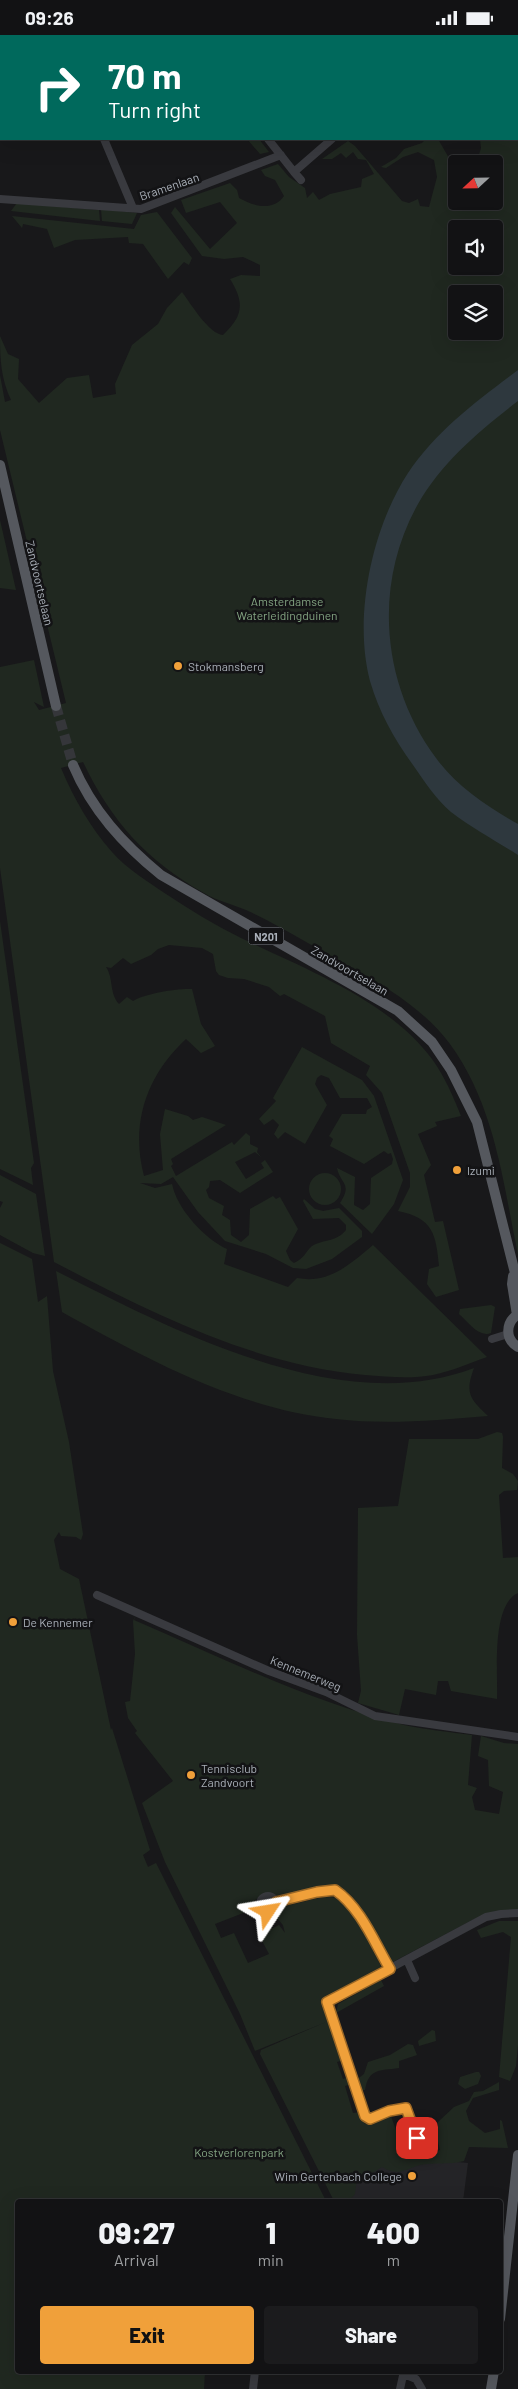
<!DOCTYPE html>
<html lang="en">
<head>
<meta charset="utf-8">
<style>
  :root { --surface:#121214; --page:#1b1b1d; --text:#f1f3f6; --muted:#9c9ea0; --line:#313234; --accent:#f0a03a }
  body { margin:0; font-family:Barlow,sans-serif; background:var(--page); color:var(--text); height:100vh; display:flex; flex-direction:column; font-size:19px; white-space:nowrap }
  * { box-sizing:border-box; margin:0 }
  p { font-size:16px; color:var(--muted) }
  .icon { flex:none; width:28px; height:28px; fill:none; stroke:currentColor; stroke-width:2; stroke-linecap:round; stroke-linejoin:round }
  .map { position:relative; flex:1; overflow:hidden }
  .sheet { position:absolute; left:15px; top:2164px; width:488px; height:175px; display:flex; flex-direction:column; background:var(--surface); border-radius:5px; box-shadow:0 5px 20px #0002,0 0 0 1px var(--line) }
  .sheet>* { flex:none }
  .hud { position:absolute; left:0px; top:0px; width:519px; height:105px; box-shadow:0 5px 20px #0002,0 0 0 1px var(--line); background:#00695c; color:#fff; overflow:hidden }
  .needle { width:32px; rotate:248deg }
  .buttons { position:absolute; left:448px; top:120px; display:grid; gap:10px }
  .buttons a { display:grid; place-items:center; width:55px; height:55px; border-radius:5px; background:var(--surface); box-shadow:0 5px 20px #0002,0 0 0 1px var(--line); font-size:25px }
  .pin { position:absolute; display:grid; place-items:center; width:42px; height:42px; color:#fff; margin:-21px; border-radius:10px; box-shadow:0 2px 8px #0006 }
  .me { position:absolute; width:55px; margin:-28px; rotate:57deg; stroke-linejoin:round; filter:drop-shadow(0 0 4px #0008) }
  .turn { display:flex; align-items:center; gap:18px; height:105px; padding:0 25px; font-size:22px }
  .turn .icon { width:65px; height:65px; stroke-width:2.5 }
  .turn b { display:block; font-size:35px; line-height:42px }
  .eta { display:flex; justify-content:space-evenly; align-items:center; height:85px; text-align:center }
  .eta b { font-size:30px; font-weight:800; line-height:35px }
  .cta { display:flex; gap:10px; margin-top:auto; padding:10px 25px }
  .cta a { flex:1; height:58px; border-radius:5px; background:var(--accent); color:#111; font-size:20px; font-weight:800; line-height:58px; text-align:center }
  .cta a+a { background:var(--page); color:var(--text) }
  .status { display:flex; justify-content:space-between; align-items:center; height:35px; padding:0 25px; background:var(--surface); direction:ltr }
  .status svg { height:14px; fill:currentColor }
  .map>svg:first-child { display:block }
  .built { fill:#242427 }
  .green { fill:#202820; fill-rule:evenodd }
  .water { fill:#2e383e }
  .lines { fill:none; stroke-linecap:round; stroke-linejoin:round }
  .major-tunnel { stroke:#35363a; stroke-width:10; stroke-dasharray:10 5; stroke-linecap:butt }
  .minor { stroke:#393a3f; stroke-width:8 }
  .major { stroke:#55585e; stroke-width:10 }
  .route-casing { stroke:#9c6826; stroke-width:12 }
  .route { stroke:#f0a03a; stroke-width:9 }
  .poi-dot { fill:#f0a03a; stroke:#131315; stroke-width:2 }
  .labels { text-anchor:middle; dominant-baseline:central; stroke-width:5; stroke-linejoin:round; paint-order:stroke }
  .shield { fill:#131315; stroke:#7d8188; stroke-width:1 }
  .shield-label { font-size:11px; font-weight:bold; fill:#aab0b9 }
  .street-label { font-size:12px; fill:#aab0b9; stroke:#131315 }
  .park-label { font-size:12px; fill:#83a482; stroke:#131315 }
  .poi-label { font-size:12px; fill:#aab0b9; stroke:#131315; text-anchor:start }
</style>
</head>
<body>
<div class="status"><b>09:26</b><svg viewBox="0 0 49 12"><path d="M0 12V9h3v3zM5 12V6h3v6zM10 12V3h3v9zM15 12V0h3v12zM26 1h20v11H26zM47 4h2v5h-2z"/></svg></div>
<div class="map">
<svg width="518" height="2354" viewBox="0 0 518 2354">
  <rect width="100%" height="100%" fill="#18181a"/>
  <path class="built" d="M 403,2122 L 468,2128 L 463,2166 L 336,2166 L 329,2153 Z"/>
  <path class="green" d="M 353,0 L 479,0 L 480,1 L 354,1 Z
    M 518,54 L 518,1220 C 503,1147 495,1071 450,1009 C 424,974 386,952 349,931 C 315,913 281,891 246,875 C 232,869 217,866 204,858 C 147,826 111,786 83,727 L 61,733 C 74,764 90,792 112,817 C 127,834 147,846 166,859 C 190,875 215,890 241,903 C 305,934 388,965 432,1024 C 445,1042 453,1061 461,1081 L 435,1087 L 437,1091 L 418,1099 L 431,1130 L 424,1140 L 435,1187 L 443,1186 L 459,1255 L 436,1262 L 427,1249 L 429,1234 L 439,1231 C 436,1199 433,1183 398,1176 L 410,1152 L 410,1138 L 382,1058 L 366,1040 L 370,1031 L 331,1008 L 325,981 L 284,959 L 280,961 L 269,952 L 244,944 L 228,943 L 219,940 L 216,936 L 213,919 L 202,913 L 169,910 L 158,914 L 151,920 L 131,929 L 123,923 L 111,933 L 106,932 C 114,944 109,958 119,969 L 127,962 L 133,966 C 143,959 178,953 192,954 L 201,989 L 215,1011 L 201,1018 L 186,1004 C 147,1040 130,1088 144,1141 L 163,1135 L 160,1099 L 165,1074 L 188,1081 L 193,1085 L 202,1082 L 226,1090 L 171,1124 L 173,1129 L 171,1131 L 176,1141 L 232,1107 L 234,1110 L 246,1098 L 250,1101 L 250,1109 L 258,1113 L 257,1117 L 261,1122 L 255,1117 L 235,1127 L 246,1144 L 264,1133 L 261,1128 L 265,1125 L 273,1137 L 240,1158 L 220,1145 L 210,1146 L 209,1152 L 206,1155 L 209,1163 L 224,1171 L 222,1180 L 230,1185 L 231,1200 L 241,1207 L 249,1200 L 250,1174 L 273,1161 L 276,1164 L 280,1162 L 298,1194 L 286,1216 L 290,1225 L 294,1228 C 305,1223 305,1217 312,1211 C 324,1204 337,1207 346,1195 L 346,1190 L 339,1183 L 313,1184 L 303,1166 L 304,1164 L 315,1174 L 323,1176 L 339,1173 L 362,1196 L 362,1202 L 332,1224 L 306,1234 L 293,1233 L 266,1219 L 225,1206 L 198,1177 L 173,1142 L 161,1149 L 140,1148 L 155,1153 L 172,1149 C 177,1174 205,1204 227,1214 L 224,1229 L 288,1252 L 297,1243 C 329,1249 349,1230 373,1210 L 487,1322 C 470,1328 452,1336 433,1340 C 412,1344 387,1342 365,1340 C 254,1330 152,1278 54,1227 L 0,833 L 0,632 L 34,625 L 44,672 L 34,667 L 39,675 L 66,668 L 0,395 L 0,340 L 5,367 L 11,365 C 1,344 0,325 0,301 L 8,319 L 19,324 L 18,344 L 39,368 L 67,343 L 89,340 L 93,363 L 116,359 L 115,349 L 132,310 L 158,289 L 167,273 L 182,257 C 191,269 209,299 223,300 C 243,281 245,268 230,244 L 241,240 L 260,241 L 260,230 L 243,222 L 224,224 L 202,221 L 171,178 L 175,172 L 210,214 L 237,188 L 220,167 L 186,178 L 181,165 L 230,148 L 237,155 L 239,163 C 253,171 273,177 284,161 L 275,145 L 265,141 L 261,135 L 278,129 L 289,142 L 305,153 L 307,163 L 313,157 L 319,165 L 330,159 L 361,152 L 362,144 L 374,139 L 366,125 L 358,124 L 353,117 L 346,123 L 341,118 L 332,124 L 322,124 L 348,106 L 355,111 L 402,166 L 409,168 L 418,164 L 420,171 L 429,172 L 437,142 L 434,125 L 418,117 L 403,122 L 386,133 L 381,132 L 396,123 L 404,114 L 422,108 L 426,104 L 438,104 L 453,130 L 459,125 L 464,129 L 456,129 L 456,166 L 494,166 L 494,129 L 481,129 L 477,126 L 481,113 L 480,104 L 518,104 ZM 456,194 L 494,194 L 494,231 L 456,231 ZM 456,259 L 494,259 L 494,296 L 456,296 Z
    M 247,104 L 259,104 L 269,117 L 260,119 Z
    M 17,168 L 99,175 L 100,186 L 11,176 Z
    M 101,174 L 137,178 L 132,189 L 102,186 Z
    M 157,177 L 192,223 L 189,230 L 184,227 L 168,244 L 143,209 L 129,208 L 128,202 L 75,205 L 54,213 L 47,194 L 23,189 L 22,193 L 12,181 L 134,194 L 141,180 Z
    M 0,485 L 16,555 L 0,553 Z
    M 0,886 L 34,1128 L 31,1133 L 33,1150 L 0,1134 Z
    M 302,1012 L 362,1045 L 374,1061 L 403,1145 L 394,1169 L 372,1199 L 340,1168 C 353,1148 340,1149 337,1133 L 355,1142 L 354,1170 L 363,1175 L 370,1169 L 371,1143 L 392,1129 L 393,1124 L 391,1118 L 388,1119 L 384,1116 L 364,1129 L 330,1111 L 333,1104 L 329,1101 L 342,1079 L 366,1079 L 367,1075 L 372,1072 L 367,1063 L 340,1063 L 329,1043 L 321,1040 L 317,1043 L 315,1049 L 327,1070 L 305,1109 L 285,1097 L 278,1104 L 274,1099 L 279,1090 L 273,1084 L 264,1090 L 259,1084 L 276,1066 L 273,1063 Z
    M309 1154a16 16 0 1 1 32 0a16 16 0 1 1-32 0Z
    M 0,1140 L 36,1159 L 45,1221 L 33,1218 L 0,1200 L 0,1173 L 3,1167 L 0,1166 Z
    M 0,1208 L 32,1224 L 38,1267 L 47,1261 L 53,1336 L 69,1407 L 83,1499 L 81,1505 L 76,1502 L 61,1501 L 59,1497 L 54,1505 L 60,1534 L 79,1544 L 111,1695 L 112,1693 L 150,1815 L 143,1820 L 148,1832 L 156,1828 L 326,2166 L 18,2166 L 18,2336 L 205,2336 L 204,2354 L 0,2354 Z
    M 56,1236 C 173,1295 341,1384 474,1333 C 465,1358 469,1363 488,1381 C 438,1385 387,1390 336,1384 C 238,1374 147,1324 62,1277 Z
    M 491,1270 L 495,1272 L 491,1298 C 479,1303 468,1287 459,1279 L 460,1274 Z
    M 497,1397 L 502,1398 L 503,1402 L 502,1433 L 513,1439 L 518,1446 L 517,1455 L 504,1456 L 499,1460 L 503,1523 L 518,1522 L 518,1558 C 491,1570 498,1638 497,1664 L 451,1656 L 448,1646 L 438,1646 L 436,1660 L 405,1654 L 399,1680 L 358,1668 L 361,1656 L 357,1600 L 358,1473 L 398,1471 L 409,1404 L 478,1404 Z
    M 135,1581 L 134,1585 C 222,1623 311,1667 404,1690 C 427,1695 450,1697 472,1700 L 468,1750 L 477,1753 L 472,1762 L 475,1775 L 499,1779 L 503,1757 L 489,1751 L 488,1725 L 478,1721 L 481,1701 L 504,1708 L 518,1709 L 518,1876 L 496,1876 L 480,1881 L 389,1929 L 372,1900 L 336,1856 L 277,1864 L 272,1859 L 263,1860 L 255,1865 L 256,1873 L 215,1889 L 221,1903 L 234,1898 L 248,1928 L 269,1919 L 259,1900 L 279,1890 L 285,1898 L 283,1890 L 273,1879 L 279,1877 L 280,1871 C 297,1870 314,1862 330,1862 C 349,1862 374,1917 382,1933 L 321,1966 L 343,2025 L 337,2027 L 343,2044 L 349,2042 L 351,2049 L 345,2051 L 353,2078 L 361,2077 L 365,2089 L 391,2081 L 403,2115 L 406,2114 L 404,2109 L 414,2105 L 421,2107 L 426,2119 L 440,2115 L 437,2102 L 438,2087 L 454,2072 L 469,2066 L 474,2057 L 483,2056 L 499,2047 L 499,2055 L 473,2063 L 466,2076 L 469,2086 L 485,2098 L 500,2094 L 500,2085 L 502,2086 L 508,2113 L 469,2112 L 464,2126 C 449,2130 434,2127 420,2130 C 405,2134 399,2142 382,2132 L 366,2142 L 357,2143 L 355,2159 L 349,2166 L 334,2166 L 260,2019 L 261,2015 L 326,1987 L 255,2016 L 240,1979 L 165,1827 L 142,1768 L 173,1746 L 135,1698 L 137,1696 L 128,1683 L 125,1667 L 130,1666 L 135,1619 L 133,1586 Z
    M 499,1886 L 518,1886 L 518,2010 L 516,2031 L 510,2046 L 499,2042 L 511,1902 L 503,1897 L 481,1903 L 477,1895 Z
    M 381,1945 L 384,1951 L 336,1978 L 338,1969 Z
    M 432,1995 L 435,1996 L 436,2006 L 419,2011 L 418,2006 Z
    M 408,2009 L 413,2010 L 417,2020 L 399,2026 L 399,2033 C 379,2036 369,2033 365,2055 L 360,2056 L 356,2045 L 364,2039 L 368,2027 L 390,2020 Z
    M 476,2037 L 479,2037 L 481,2041 L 478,2049 L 465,2054 L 458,2049 L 460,2042 Z"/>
  <path class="water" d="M 518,335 L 518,366 C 480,395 442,427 418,469 C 373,549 381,649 436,723 C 456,751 488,772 518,789 L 518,820 C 496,806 472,793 451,777 C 436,764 424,746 413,730 C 394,704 379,677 370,646 C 353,582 372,493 408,438 C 436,396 478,365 518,335 Z"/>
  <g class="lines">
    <path class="major-tunnel" d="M 56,671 L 73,730"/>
    <path class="minor" d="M 33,0 L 34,1
      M 177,0 L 178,1
      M 349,0 L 350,1
      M 104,104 L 133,173
      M 268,104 L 294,137 L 332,104
      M 294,137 L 301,145
      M 0,164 L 141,174 L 281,120
      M 492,1304 L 508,1299
      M 97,1560 L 269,1636 L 326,1657 L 375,1681 L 518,1702
      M260 1869a8 8 0 1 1 16 0a8 8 0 1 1-16 0Z
      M 276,1867 L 317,1857 L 335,1855 C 361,1873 374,1907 390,1934
      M 407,1925 L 415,1943
      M 421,2102 L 417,2103 L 406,2073 L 389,2076 L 370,2084 L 365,2081 L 327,1967 L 486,1882 L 501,1879 L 518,1878
      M 404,2339 L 416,2344 L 422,2354
      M 253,2354 L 255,2336
      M 400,2354 L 404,2336"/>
    <path class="major" d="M 0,430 L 56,671
      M 73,730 C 92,775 123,809 161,840 L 398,976 L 432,1007 L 451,1035 L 477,1087 L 518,1250
      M 513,1241 L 512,1249 L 517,1280
      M 518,1279 C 505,1288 505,1304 518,1312
      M 500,2284 L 518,2120
      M 491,2354 L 494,2336"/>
  </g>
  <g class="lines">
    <defs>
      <path id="route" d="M 268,1877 L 273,1874 L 276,1867 L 317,1857 L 335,1855 C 361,1873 374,1907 390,1934 L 327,1967 L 365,2081 L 370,2084 L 389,2076 L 406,2073 L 417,2103"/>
    </defs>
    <use href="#route" class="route-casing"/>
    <use href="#route" class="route"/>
  </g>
  <g class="poi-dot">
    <circle cx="178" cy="631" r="5"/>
    <circle cx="457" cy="1135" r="5"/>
    <circle cx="13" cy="1587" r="5"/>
    <circle cx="191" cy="1740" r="5"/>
    <circle cx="412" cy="2141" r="5"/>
  </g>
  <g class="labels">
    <rect class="shield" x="248.5" y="892.5" width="35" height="17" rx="4"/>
    <g class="shield-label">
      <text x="266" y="901">N201</text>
    </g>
    <g class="street-label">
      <text transform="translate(169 151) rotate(-19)">Bramenlaan</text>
      <text transform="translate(40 548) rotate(77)">Zandvoortselaan</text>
      <text transform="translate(350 935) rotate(30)">Zandvoortselaan</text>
      <text transform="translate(306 1638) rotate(22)">Kennemerweg</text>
    </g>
    <g class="park-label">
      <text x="287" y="566">Amsterdamse<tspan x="287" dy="14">Waterleidingduinen</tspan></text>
      <text x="239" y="2117">Kostverlorenpark</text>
    </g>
    <g class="poi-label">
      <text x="188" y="631">Stokmansberg</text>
      <text x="467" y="1135">Izumi</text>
      <text x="23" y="1587">De Kennemer</text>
      <text x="201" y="1733">Tennisclub<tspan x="201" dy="14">Zandvoort</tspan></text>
      <text x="402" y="2141" text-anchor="end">Wim Gertenbach College</text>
    </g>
  </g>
</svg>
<div class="buttons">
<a><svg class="needle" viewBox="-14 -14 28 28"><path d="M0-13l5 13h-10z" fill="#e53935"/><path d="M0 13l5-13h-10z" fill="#9c9ea0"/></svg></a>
<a><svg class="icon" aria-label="sound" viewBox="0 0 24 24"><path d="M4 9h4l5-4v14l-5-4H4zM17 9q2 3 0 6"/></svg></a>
<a><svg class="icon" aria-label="layers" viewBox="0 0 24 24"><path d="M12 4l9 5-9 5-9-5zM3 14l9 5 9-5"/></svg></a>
</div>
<div class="pin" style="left:417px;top:2103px;background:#d93025"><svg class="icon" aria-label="arrive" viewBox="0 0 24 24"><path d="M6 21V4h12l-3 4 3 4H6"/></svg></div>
<svg class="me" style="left:268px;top:1877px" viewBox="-20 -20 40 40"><path d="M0-17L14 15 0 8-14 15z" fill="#f0a03a" stroke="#fff" stroke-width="4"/></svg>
<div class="hud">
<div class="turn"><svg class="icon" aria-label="right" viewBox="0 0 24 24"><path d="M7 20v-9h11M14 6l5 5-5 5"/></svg><div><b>70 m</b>Turn right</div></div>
</div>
<section class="sheet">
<div class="eta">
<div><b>09:27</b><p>Arrival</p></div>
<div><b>1</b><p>min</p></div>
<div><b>400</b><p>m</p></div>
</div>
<div class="cta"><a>Exit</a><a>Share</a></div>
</section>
</div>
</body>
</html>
